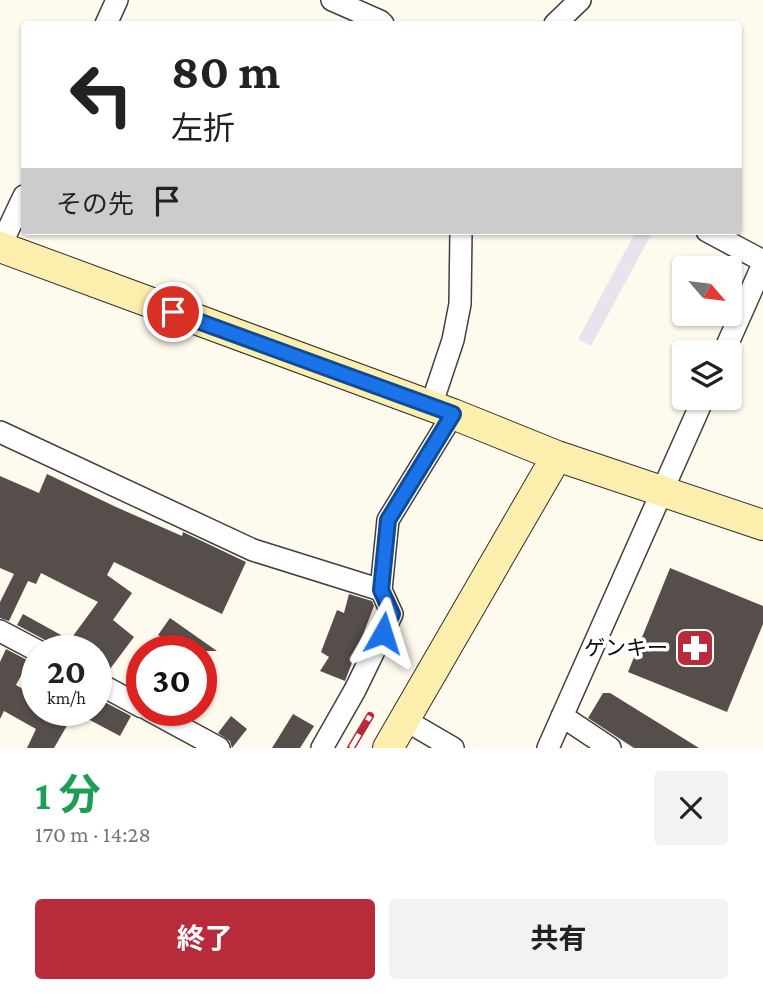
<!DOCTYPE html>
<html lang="ja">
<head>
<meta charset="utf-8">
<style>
  :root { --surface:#fff; --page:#f2f2f2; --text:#222; --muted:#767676; --accent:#b82b3a }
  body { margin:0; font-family:"Crimson Pro","Noto Sans JP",serif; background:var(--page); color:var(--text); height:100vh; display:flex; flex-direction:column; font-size:26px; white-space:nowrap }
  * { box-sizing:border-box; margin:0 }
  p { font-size:23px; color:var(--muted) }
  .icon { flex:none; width:38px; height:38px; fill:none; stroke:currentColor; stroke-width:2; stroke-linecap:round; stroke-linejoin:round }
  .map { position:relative; height:748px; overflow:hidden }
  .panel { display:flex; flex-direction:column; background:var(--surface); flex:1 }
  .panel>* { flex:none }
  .banner { position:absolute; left:21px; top:21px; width:721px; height:214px; border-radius:7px; box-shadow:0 2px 5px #0004; background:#fff; color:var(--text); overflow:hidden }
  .needle { width:46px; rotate:118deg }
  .fabs { position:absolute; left:672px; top:256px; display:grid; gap:14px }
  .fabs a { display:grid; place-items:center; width:70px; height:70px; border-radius:7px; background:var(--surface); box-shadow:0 2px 5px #0004; font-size:35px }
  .speed { position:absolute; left:21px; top:635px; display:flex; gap:14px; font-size:35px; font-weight:700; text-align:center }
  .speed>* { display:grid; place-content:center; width:91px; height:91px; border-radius:50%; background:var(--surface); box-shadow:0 2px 5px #0004; line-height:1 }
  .speed small { font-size:18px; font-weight:400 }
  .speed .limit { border:10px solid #d22; background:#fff; color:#111 }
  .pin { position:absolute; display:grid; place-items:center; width:60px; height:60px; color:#fff; margin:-30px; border:4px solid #fff; border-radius:50%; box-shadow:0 2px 7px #0007 }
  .me { position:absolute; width:77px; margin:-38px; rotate:6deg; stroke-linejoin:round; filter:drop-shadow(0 0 5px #0008) }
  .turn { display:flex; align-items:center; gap:24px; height:147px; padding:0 35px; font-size:32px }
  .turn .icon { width:91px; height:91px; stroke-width:2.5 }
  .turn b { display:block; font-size:49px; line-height:60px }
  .then { display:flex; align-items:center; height:66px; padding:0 35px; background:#0003; gap:14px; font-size:26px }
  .round { display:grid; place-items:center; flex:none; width:74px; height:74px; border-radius:7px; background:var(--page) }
  .overview { display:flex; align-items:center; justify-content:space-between; height:119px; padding:0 35px }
  h1 { font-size:42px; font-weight:700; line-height:52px; color:#1e9e55 }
  .action { display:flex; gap:14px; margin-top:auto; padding:14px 35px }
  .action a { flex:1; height:80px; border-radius:7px; background:var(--accent); color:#fff; font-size:28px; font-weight:700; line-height:80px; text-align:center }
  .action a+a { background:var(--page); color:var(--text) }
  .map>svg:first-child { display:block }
  .industrial { fill:#eae2ec }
  .building { fill:#564e4a }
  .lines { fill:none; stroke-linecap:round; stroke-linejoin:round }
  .street-casing { stroke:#404040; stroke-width:24 }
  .secondary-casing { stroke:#2f2f2f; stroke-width:32 }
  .street { stroke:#fff; stroke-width:21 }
  .secondary { stroke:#fceeac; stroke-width:30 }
  .rail-casing { stroke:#b82b3a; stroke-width:8 }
  .rail { stroke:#fff; stroke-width:5; stroke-dasharray:16; stroke-linecap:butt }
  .route-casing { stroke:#114b97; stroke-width:18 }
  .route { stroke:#1a73e8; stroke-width:12 }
  .labels { text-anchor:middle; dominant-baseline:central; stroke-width:7; stroke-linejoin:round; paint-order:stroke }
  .poi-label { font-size:21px; fill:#0d0d0d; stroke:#fff; text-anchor:end }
</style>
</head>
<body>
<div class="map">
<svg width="763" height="748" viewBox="0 0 763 748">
  <rect width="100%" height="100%" fill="#fefaee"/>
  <path class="industrial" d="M 636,231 L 653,231 L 591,346 L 578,339 Z"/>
  <path class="building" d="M 47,474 L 116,507 L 182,536 L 183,532 L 246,562 L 222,614 L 114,562 L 107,575 L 132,593 L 113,620 L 134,637 L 107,673 L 96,669 L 96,651 L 51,651 L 45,640 L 17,625 L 23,614 L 70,640 L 98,602 L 41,573 L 36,584 L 28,581 L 9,621 L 0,618 L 0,602 L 14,574 L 0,568 L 0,476 L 39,493 Z
    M 670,568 L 763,606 L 763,624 L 727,712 L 628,672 Z
    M 349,594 L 372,601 L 374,606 L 345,681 L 320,671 L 329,657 L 321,652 L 337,610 L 344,613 Z
    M 170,618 L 217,651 L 181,651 L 158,635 Z
    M 6,649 L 29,661 L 16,685 L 37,697 L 37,710 L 76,710 L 54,748 L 27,748 L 36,729 L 4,711 L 0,719 L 0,662 Z
    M 603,693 L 610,693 L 699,748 L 634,748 L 588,718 Z
    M 97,698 L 131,716 L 120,736 L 86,718 L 91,710 L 96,710 Z
    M 293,714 L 314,726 L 300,748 L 272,748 Z
    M 231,716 L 247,729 L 232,748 L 230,741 L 218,733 Z"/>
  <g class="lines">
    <defs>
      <path id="street" d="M 332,0 L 380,21 L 383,24
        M 106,24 L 117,0
        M 555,24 L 580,0
        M 707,231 L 763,261
        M 0,247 L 24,196
        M 724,352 L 763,264
        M 431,406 L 453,340 L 460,304 L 461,231
        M 0,432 L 253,550 L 381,590
        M 0,631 L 38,651
        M 96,682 L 142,707
        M 149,710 L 219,748
        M 562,716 L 610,748
        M 405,720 L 453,748
        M 322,748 L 355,690 L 392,614 L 381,590 L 388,520 L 453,414
        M 548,748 L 704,397"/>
      <path id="secondary" d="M 0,247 L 453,414 L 557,456 L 763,525
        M 388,748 L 557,456"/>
    </defs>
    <use href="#street" class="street-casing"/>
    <use href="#secondary" class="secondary-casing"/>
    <use href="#street" class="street"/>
    <use href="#secondary" class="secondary"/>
    <defs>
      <path id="rail" d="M 351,748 L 370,716"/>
    </defs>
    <use href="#rail" class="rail-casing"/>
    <use href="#rail" class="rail"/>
  </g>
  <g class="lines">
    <defs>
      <path id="route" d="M 173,312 L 453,414 L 388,520 L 381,590 L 392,614 L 383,633"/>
    </defs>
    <use href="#route" class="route-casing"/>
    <use href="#route" class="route"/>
  </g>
  <defs>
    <symbol id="pharmacy-square" viewBox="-11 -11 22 22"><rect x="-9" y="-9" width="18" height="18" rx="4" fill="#b82b3a" stroke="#fff"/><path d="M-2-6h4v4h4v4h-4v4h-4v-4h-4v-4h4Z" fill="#fff"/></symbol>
  </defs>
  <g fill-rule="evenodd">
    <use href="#pharmacy-square" x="673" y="626" width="44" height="44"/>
  </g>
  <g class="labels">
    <g class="poi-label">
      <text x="668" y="648">ゲンキー</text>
    </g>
  </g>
</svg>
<div class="fabs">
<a><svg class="needle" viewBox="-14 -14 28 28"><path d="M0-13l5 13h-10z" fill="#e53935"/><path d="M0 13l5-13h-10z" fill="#767676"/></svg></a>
<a><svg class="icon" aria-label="layers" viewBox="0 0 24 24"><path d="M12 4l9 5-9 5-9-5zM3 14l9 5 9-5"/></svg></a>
</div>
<div class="speed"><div>20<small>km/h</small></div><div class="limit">30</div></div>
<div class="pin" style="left:173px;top:312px;background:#d93025"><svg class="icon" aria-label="arrive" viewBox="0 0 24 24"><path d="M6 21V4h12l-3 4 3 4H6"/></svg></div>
<svg class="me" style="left:383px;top:633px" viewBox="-20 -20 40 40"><path d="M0-17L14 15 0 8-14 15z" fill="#1a73e8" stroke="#fff" stroke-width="4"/></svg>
<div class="banner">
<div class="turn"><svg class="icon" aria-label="left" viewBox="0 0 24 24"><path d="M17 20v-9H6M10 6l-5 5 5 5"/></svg><div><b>80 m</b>左折</div></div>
<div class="then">その先<svg class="icon" aria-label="arrive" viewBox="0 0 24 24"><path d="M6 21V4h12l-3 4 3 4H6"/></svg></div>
</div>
</div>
<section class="panel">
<div class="overview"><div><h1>1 分</h1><p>170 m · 14:28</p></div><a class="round"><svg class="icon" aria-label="close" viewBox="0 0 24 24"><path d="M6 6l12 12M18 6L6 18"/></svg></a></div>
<div class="action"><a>終了</a><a>共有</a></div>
</section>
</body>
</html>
